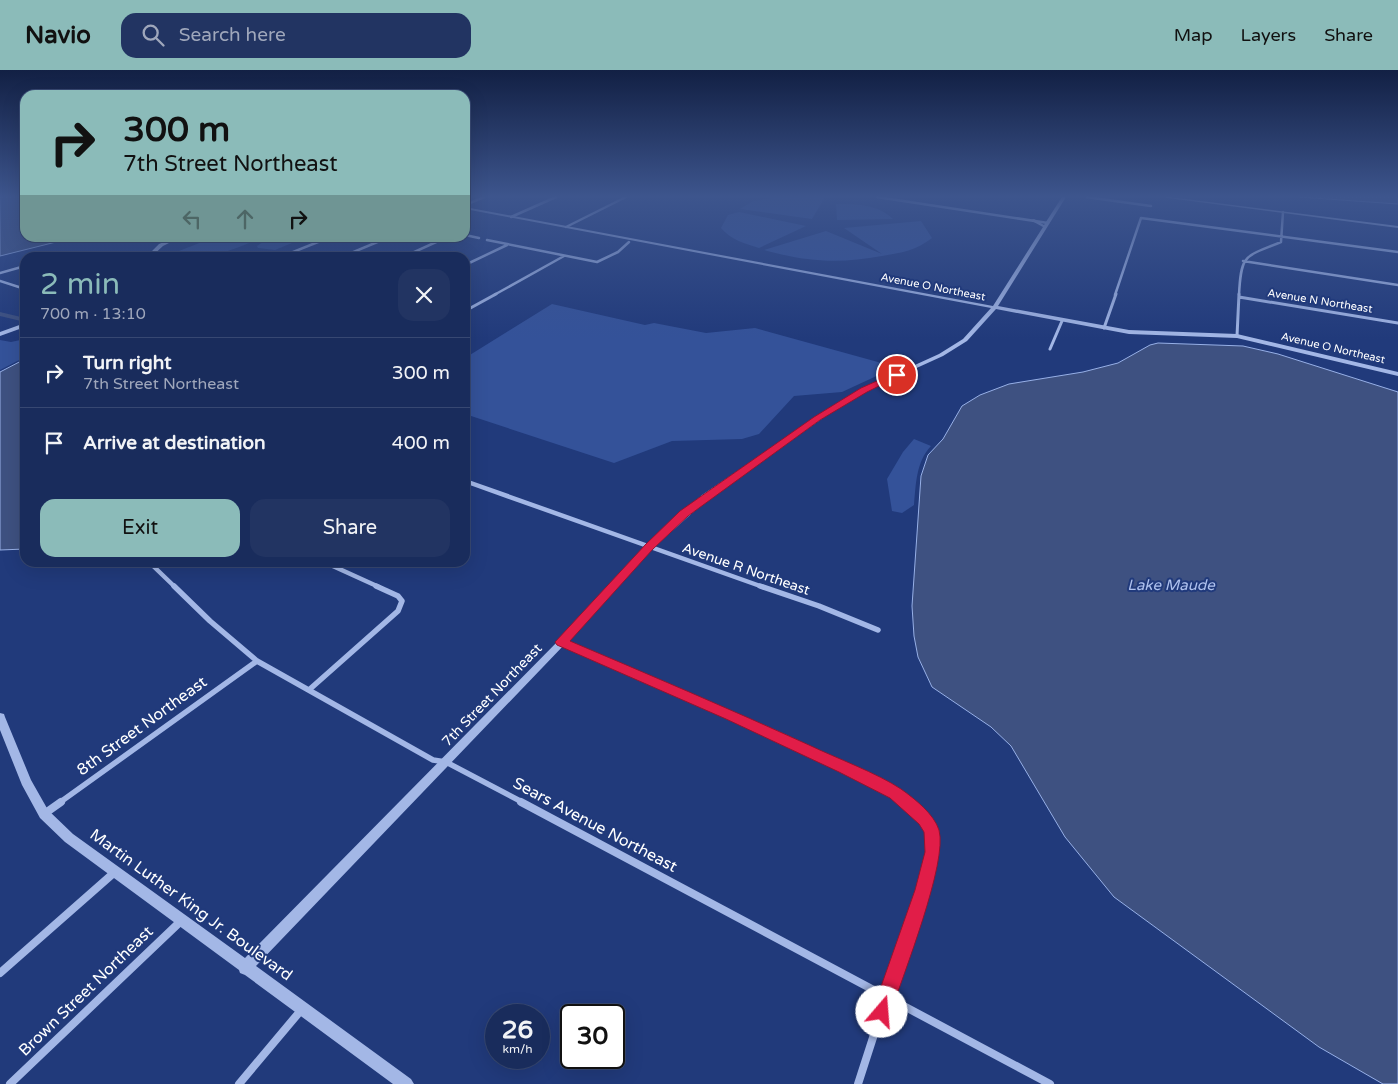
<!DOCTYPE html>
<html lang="en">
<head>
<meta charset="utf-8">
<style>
  :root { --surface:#192c5c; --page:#223462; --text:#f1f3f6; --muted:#9fa7bb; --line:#374872; --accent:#8bbbb9 }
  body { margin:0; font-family:"Varela Round",sans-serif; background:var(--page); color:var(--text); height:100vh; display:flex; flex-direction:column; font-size:19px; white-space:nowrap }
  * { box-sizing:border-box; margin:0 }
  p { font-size:16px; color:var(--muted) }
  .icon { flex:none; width:28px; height:28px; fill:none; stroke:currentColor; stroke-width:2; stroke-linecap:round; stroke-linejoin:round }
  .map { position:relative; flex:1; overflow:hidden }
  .sheet { position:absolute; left:20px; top:182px; width:450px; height:315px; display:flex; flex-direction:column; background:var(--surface); border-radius:15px; box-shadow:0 5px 20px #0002,0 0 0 1px var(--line) }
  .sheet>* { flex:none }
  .top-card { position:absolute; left:20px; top:20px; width:450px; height:152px; border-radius:15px; box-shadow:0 5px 20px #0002,0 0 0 1px var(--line); background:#8bbbb9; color:#111; overflow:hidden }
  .speed { position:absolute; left:485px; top:934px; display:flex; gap:10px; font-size:25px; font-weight:700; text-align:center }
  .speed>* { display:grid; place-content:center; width:65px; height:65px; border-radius:50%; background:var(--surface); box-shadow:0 5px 20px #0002,0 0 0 1px var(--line); line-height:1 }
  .speed small { font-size:12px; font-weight:400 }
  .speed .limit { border:2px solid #111; border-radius:8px; background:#fff; color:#111 }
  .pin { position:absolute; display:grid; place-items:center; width:42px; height:42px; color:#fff; margin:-21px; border:2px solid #fff; border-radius:50%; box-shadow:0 1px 5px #0007 }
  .me { position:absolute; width:55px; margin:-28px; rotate:18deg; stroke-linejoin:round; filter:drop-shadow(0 0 4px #0008) }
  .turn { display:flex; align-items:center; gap:18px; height:105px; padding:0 20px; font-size:22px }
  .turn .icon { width:65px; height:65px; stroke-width:2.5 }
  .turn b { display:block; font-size:35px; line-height:42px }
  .lanes { display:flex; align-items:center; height:48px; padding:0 20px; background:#0003; justify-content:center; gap:25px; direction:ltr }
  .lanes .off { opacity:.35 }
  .round { display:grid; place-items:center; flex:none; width:52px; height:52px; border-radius:15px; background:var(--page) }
  .overview { display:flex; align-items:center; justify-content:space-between; height:85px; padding:0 20px }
  h1 { font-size:30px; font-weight:600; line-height:38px; color:var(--accent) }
  .cta { display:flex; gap:10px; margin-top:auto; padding:10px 20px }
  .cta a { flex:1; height:58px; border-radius:15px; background:var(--accent); color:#111; font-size:20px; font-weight:600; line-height:58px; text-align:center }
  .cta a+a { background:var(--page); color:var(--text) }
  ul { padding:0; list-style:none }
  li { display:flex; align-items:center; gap:15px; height:70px; padding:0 20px; border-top:1px solid var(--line) }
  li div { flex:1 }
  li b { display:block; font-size:19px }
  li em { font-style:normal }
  header { display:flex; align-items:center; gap:30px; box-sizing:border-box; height:70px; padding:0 25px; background:var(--accent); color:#111 }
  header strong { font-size:24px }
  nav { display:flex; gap:28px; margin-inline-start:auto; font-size:18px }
  .search { width:350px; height:45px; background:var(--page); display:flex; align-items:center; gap:12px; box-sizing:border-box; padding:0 18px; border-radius:15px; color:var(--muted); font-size:19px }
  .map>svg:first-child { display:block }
  .green { fill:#345299 }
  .water { fill:#3e5181; stroke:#97b0e7 }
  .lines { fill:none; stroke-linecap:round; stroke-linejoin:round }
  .canal { fill:#3e5181; fill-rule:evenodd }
  .minor-far4 { stroke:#a3b7e6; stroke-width:2.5 }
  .minor-far3 { stroke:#a3b7e6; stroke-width:3 }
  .minor-far2 { stroke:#a3b7e6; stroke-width:4.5 }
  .minor-far1 { stroke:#a3b7e6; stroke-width:5.5 }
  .minor { stroke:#a3b7e6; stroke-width:8 }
  .tertiary { fill:#a3b7e6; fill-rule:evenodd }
  .route { fill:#e11d48; stroke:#92132f }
  .labels { text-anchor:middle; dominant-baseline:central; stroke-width:4; stroke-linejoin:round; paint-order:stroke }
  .far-street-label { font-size:11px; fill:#fff; stroke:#213a7b }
  .street-label { font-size:14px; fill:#fff; stroke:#213a7b }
  .water-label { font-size:15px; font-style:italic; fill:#aec1ee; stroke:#213a7b }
  .near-street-label { font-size:16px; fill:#fff; stroke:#213a7b }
</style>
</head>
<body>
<header>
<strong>Navio</strong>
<div class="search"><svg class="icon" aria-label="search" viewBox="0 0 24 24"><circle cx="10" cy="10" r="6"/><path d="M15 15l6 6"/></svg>Search here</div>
<nav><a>Map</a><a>Layers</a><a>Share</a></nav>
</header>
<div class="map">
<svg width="1398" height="1014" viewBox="0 0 1398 1014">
  <rect width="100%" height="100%" fill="#213a7b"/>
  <path class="green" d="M 778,127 L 825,127 L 812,149 L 740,139 L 753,131 Z
    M 836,134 C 857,134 877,134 893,149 L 837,150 Z
    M 739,142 L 806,156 L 759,178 C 744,173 731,170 721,158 L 728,145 Z
    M 921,151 L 932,168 C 917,180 901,183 882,186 C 839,194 807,192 764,180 L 826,161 L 882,184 L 844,158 Z
    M 212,168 L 292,168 L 292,173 L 275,180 L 258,178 L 257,176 L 266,170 L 262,168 C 245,174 194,199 179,181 Z
    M 552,234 L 645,255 L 654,253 L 706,263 L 755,258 L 896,297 L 842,322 L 794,326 L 759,364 L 742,369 L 672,371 L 614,393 L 465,344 L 465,288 Z
    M 25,269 L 25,287 L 0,300 L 0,270 L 11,272 Z
    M 914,369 L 931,376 C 916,392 916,414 914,435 L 902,443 L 892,441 L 887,409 L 903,382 Z"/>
  <path class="water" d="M 0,127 L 25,127 L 25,168 L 72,168 L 0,186 Z
    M 1299,127 L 1398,127 L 1398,134 Z
    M 1158,273 L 1243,276 L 1278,284 L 1398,322 L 1398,1014 L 1383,1014 L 1319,977 L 1114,827 L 1065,767 L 1011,676 L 991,657 L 932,617 L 918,587 L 914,566 L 912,536 L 921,406 L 928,385 L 943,369 L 962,336 L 980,325 L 1009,314 L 1083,302 L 1118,293 L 1150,275 Z
    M 25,289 L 25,479 L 0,480 L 0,302 Z"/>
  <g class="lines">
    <path class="canal" d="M 0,242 L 25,248 L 25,252 L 0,246 Z"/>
    <path class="minor-far4" d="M 877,127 L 1048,153
      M 1086,127 L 1151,136
      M 465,135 L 484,127
      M 511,147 L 556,127
      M 566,157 L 626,127
      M 465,165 L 479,168
      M 487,170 L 597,192 L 618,182 L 629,172
      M 59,188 L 77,183 L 96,188
      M 278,188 L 328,168
      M 339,188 L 387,168
      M 401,188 L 445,168
      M 1243,191 L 1398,215
      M 465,195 L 507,175
      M 0,203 L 25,196
      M 0,211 L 25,219
      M 494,225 L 564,186
      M 1115,225 L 1141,148 L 1398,182
      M 1239,225 C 1241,183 1245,187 1281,172 L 1283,142"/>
    <path class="minor-far3" d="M 1239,227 L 1398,253
      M 465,241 L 496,224
      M 1104,258 L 1116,224
      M 1237,266 L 1239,224
      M 1050,279 L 1062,251"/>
    <path class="minor-far2" d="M 465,411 L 763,517
      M 149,492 L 175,517
      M 324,492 L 379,517"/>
    <path class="minor-far1" d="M 174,516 L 210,551 L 257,591 L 433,690 L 446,692 L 524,733
      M 760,516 L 819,536 L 878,560
      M 562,572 L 731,645 L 896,724 L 908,733
      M 310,619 L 398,541 L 402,531 L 398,526 L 376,516
      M 59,733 L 257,591"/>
    <path class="minor" d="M 521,732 L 1050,1014
      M 44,744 L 61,732
      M 0,903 L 116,801
      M 10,1014 L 182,850
      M 239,1014 L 302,939
      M 858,1014 L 933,782 C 931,758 926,747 906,732"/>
    <path class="tertiary" d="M 1062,127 L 1066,127 L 998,236 L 1129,260 L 1237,264 L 1398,302 L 1398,306 L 1237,268 L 1129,264 L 996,239 L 967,271 L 943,286 L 866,321 L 840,336 L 708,429 L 652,479 L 565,574 L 256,896 L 411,1009 L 414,1014 L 393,1014 L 245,905 L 240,903 L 239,900 L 65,772 L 40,748 L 22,715 L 0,660 L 0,643 L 4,644 L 5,647 L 31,710 L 48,740 L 73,764 L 245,888 L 559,570 L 646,475 L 702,425 L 836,334 L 862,319 L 939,284 L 963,269 L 991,238 L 465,139 L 465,137 L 993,236 L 1043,157 L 1030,150 L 1034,149 L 1044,155 Z
      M 1160,127 L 1170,127 L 1398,156 L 1398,158 Z
      M 174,168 L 179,168 L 163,176 L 150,188 L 145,188 L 159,174 Z
      M 25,253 L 25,257 L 0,266 L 0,262 Z"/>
  </g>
  <linearGradient id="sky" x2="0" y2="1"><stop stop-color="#122044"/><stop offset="0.47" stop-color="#3d558d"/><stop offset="1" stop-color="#3d558d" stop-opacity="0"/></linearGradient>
  <rect width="1398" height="269" fill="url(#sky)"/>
  <path class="route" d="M 897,302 L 899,303 L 899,306 L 867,322 L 820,350 L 688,446 L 653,479 L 570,571 C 650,605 730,639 809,675 C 836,688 877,703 901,719 C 915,729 934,744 939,760 C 948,792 903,905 891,942 L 888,948 L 882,951 L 875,948 L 872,942 L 915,820 L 925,782 L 924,762 L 919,754 L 890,728 L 839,702 L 726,649 L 557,575 L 555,572 L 646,474 L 680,441 L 814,347 L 861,318 Z"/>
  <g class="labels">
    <g class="far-street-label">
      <text transform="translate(933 217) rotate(11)">Avenue O Northeast</text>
      <text transform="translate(1320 231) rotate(9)">Avenue N Northeast</text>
      <text transform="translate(1333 278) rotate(13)">Avenue O Northeast</text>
    </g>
    <g class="street-label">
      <text transform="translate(746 499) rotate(19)">Avenue R Northeast</text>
      <text transform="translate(492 625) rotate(-46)">7th Street Northeast</text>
    </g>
    <g class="water-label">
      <text x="1171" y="515">Lake Maude</text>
    </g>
    <g class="near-street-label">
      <text transform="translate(142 656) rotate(-36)">8th Street Northeast</text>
      <text transform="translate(595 755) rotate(28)">Sears Avenue Northeast</text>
      <text transform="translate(191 835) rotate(36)">Martin Luther King Jr. Boulevard</text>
      <text transform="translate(86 921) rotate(-44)">Brown Street Northeast</text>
    </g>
  </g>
</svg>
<div class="speed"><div>26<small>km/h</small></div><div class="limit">30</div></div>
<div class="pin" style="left:897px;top:305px;background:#d93025"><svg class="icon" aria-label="arrive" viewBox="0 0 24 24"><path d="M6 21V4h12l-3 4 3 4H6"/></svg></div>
<svg class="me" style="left:882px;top:942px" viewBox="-20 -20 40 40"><circle r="19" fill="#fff"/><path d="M0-13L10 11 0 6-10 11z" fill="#e11d48"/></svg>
<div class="top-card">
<div class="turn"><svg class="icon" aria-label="right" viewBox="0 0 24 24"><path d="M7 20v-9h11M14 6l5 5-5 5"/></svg><div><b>300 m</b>7th Street Northeast</div></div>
<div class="lanes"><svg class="icon off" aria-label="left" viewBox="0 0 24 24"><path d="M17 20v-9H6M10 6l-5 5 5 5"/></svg><svg class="icon off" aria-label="ahead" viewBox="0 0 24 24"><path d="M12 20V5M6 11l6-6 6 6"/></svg><svg class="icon" aria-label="right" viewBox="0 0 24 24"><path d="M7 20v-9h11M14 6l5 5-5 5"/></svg></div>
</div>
<section class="sheet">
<div class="overview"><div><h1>2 min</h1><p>700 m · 13:10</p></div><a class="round"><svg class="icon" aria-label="close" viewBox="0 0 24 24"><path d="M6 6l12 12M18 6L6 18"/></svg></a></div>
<ul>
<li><svg class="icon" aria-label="right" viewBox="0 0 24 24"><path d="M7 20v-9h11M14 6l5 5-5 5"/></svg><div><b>Turn right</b><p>7th Street Northeast</p></div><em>300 m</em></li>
<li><svg class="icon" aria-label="arrive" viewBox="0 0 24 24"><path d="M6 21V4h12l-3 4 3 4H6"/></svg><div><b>Arrive at destination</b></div><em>400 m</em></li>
</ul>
<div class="cta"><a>Exit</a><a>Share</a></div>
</section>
</div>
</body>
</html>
